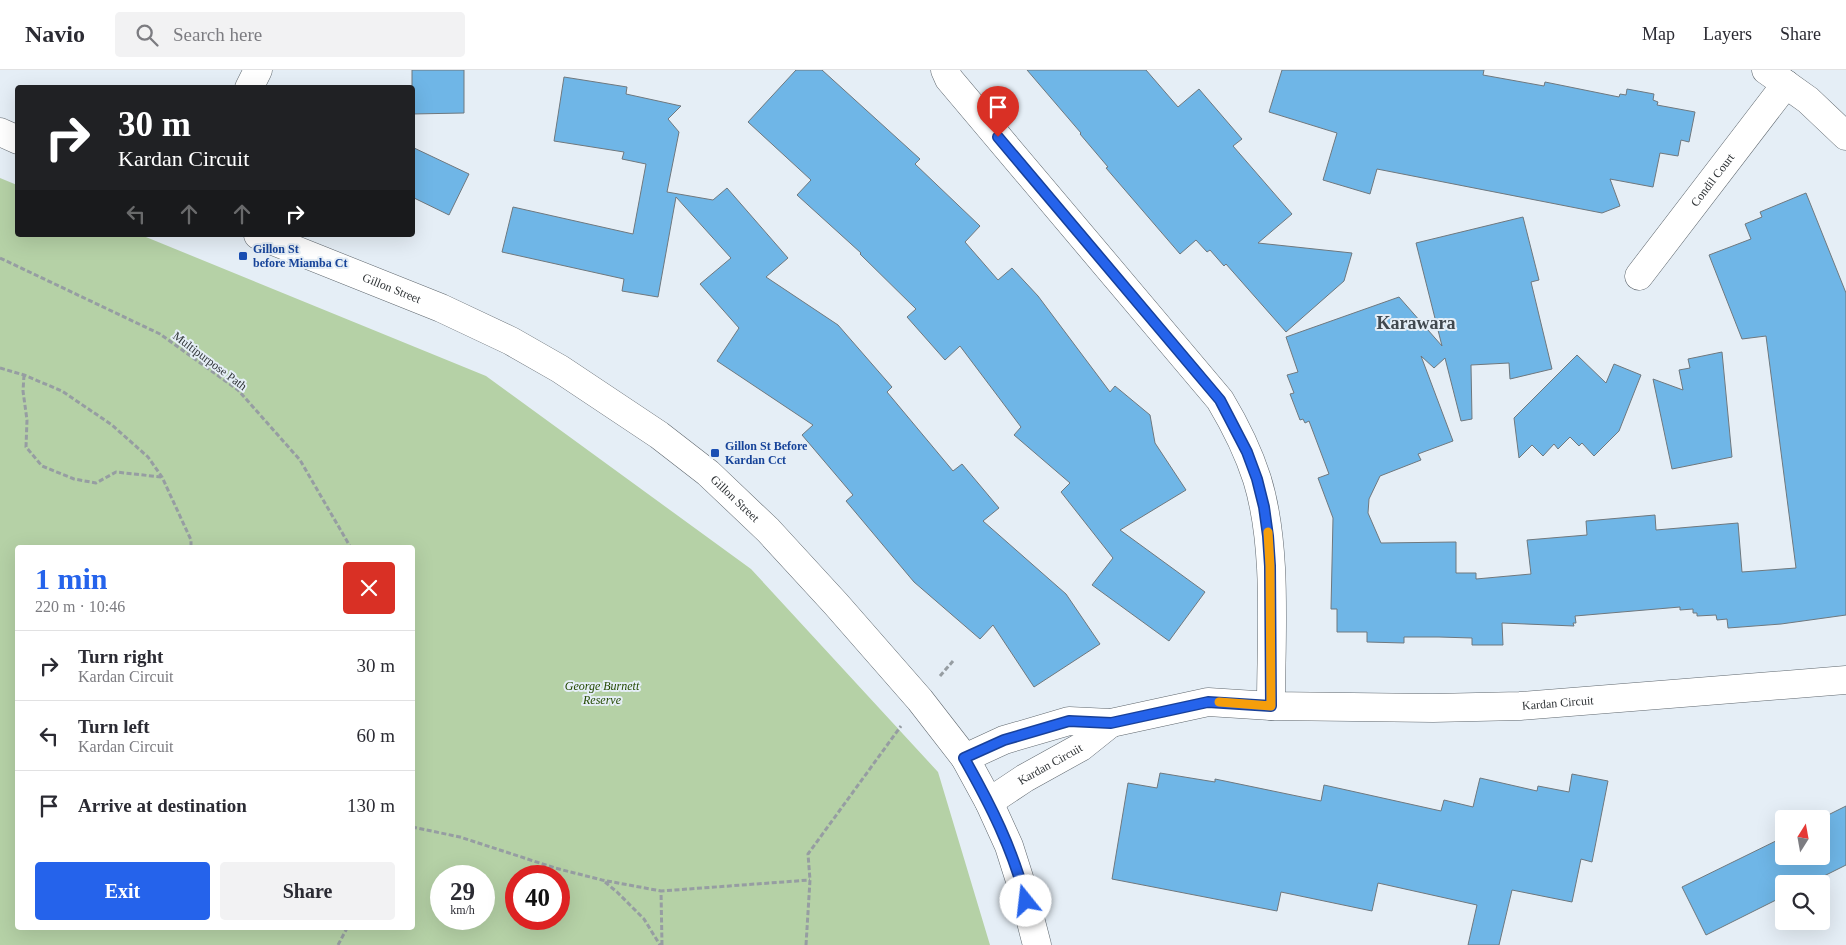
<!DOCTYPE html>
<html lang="en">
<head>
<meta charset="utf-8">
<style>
  :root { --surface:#fff; --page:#f2f2f3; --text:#2b2b33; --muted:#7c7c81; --line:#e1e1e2; --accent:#2563eb }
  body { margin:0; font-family:Georgia,serif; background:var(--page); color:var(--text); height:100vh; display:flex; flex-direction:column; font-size:19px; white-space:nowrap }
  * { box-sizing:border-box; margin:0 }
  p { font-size:16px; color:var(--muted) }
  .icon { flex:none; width:28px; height:28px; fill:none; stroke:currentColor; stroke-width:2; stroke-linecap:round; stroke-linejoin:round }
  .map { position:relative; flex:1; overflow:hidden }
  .panel { position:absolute; left:15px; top:475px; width:400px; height:385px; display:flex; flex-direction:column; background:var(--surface); border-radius:5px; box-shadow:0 5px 20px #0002 }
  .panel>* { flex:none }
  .hud { position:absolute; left:15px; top:15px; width:400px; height:152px; border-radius:5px; box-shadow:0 5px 20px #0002; background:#202124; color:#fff; overflow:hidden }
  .needle { width:32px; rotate:11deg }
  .tools { position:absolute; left:1775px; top:740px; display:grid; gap:10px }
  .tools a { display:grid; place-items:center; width:55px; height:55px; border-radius:5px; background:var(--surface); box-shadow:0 5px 20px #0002; font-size:25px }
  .speed { position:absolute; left:430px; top:795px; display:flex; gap:10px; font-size:25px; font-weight:700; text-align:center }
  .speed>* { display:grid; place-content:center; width:65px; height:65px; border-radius:50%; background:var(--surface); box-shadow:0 5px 20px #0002; line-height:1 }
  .speed small { font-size:12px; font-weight:400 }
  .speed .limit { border:8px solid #d22; background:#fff; color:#111 }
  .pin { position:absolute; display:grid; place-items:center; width:42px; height:42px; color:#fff; margin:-51px -21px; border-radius:50% 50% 50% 0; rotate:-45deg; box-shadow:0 0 5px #0007 }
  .pin .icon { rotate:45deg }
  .me { position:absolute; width:55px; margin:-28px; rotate:344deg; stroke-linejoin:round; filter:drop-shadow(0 0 4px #0008) }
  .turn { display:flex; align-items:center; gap:18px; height:105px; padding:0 20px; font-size:22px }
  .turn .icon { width:65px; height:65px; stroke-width:2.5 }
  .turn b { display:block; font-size:35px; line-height:42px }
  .lanes { display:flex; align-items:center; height:48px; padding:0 20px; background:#0003; justify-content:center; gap:25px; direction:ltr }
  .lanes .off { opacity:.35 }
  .round { display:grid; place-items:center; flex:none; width:52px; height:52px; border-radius:5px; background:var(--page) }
  .headline { display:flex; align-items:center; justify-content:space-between; height:85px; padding:0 20px }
  h1 { font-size:30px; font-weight:600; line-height:38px; color:var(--accent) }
  .cta { display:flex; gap:10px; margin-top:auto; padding:10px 20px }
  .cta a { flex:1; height:58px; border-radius:5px; background:var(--accent); color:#fff; font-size:20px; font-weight:600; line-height:58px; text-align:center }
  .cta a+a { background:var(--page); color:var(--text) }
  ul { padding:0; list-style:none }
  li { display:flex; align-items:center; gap:15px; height:70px; padding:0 20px; border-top:1px solid var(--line) }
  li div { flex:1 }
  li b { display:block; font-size:19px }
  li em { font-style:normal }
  header { display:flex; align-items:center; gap:30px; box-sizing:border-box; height:70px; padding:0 25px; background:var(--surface); border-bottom:1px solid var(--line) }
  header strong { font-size:24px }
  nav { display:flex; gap:28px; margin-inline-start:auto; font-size:18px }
  .search { width:350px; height:45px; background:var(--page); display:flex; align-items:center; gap:12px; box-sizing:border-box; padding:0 18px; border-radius:5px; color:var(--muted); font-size:19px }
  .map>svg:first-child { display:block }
  .green { fill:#b5d1a6; fill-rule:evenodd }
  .building { fill:#6fb6e7; stroke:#6f787e }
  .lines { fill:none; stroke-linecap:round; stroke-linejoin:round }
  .street-casing { stroke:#5f676e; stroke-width:29 }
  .secondary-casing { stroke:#5f676e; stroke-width:29 }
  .path { stroke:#969da2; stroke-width:3; stroke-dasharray:5 2.5; stroke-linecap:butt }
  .street { stroke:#fff; stroke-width:28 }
  .secondary { stroke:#fff; stroke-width:28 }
  .route-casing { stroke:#184099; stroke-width:12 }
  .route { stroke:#2563eb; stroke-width:9 }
  .slow { stroke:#f59e0b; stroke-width:9 }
  .transit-dot { fill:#1a4fb4; stroke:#e5eef6; stroke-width:2 }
  .labels { text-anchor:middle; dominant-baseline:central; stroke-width:4; stroke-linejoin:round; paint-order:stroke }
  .street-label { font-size:12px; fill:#2f3336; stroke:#e5eef6 }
  .transit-label { font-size:12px; font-weight:bold; fill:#164399; stroke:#e5eef6; text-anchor:start }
  .park-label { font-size:12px; font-style:italic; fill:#234900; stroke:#e5eef6 }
  .district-label { font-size:18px; font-weight:bold; fill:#40484e; stroke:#e5eef6 }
</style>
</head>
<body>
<header>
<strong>Navio</strong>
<div class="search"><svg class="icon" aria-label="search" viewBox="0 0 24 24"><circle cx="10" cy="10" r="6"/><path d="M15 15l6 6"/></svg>Search here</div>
<nav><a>Map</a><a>Layers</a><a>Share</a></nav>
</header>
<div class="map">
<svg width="1846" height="875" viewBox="0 0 1846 875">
  <rect width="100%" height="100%" fill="#e5eef6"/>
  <path class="green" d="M 0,108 L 17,115 L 18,165 L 141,165 L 486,306 L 751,499 L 938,702 L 990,875 L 0,875 ZM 18,478 L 412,478 L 412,858 L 18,858 ZM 441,806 L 484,806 L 484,849 L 441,849 ZM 516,806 L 559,806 L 559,849 L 516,849 Z"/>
  <path class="building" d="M 412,0 L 464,0 L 464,43 L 412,44 Z
    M 796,0 L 822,0 L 920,89 L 915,94 L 980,156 L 965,172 L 998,210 L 1012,198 L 1038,226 L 1110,322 L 1115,316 L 1150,345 L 1155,373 L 1186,420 L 1120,460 L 1205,522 L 1169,571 L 1092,515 L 1113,488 L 1061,422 L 1070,413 L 1014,365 L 1021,357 L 960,276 L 945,290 L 907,247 L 916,239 L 860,184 L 861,183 L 797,125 L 811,110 L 748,52 Z
    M 1027,0 L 1146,0 L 1178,37 L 1199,19 L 1242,69 L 1233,76 L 1292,144 L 1258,173 L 1352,183 L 1344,211 L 1286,262 L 1226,194 L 1224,196 L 1210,180 L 1207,182 L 1196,170 L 1180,184 L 1106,98 L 1108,97 L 1080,64 L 1081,63 Z
    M 1282,0 L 1484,0 L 1483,5 L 1544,16 L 1545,12 L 1619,27 L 1620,24 L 1626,25 L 1627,19 L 1654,24 L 1653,30 L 1658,32 L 1657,35 L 1695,42 L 1689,72 L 1681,70 L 1678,86 L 1660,83 L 1653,117 L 1610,109 L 1620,136 L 1602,143 L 1377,99 L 1370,124 L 1323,110 L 1337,63 L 1269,42 Z
    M 564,7 L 627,17 L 626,24 L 681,36 L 668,49 L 679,62 L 667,122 L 713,130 L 727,118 L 788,188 L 766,207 L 838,255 L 892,317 L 887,322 L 953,401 L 962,394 L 999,438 L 983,451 L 1066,524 L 1100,574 L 1034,617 L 993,555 L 980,569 L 914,512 L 846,431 L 853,425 L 802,365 L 813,355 L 717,291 L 739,258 L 700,214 L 731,188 L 676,127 L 658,227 L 622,221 L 624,209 L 502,182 L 513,137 L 633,164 L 646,94 L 622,89 L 624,82 L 554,71 Z
    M 412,77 L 469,104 L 449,145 L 412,127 Z
    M 1806,123 L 1846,223 L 1846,545 L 1781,554 L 1728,558 L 1727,549 L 1717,550 L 1716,545 L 1697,546 L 1697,543 L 1693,543 L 1693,539 L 1680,540 L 1680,537 L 1575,546 L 1576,553 L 1573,553 L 1574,556 L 1502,553 L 1503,575 L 1472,575 L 1472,568 L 1439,567 L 1404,567 L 1404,573 L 1367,572 L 1367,562 L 1337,562 L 1337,539 L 1331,539 L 1333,448 L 1318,408 L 1329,404 L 1309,351 L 1305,353 L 1303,349 L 1300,350 L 1290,324 L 1294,323 L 1287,305 L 1298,302 L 1286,267 L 1399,227 L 1442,276 L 1416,173 L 1523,147 L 1539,210 L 1531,212 L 1552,299 L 1510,309 L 1509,293 L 1471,295 L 1472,349 L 1461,351 L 1445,288 L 1434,298 L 1421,286 L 1453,371 L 1418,384 L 1421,390 L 1380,406 L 1369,429 L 1368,443 L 1381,473 L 1456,472 L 1456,503 L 1476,503 L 1476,509 L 1531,504 L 1527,470 L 1587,465 L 1586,451 L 1655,445 L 1656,460 L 1738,453 L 1742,502 L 1796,498 L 1766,266 L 1742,269 L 1709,185 L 1751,169 L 1745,154 L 1762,147 L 1760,142 Z
    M 1722,282 L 1732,387 L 1672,399 L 1653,309 L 1683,320 L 1679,300 L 1690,298 L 1688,289 Z
    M 1577,285 L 1606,313 L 1614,294 L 1641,305 L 1619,361 L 1594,386 L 1582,373 L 1579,376 L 1570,367 L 1558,379 L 1554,374 L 1543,386 L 1532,375 L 1519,388 L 1514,348 Z
    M 1160,703 L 1215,712 L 1215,709 L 1321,731 L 1324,715 L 1441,741 L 1444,730 L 1473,737 L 1480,708 L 1537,721 L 1538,716 L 1569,722 L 1572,704 L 1608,711 L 1592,792 L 1581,789 L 1572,832 L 1512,820 L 1499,875 L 1468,875 L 1477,835 L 1378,813 L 1372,841 L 1281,822 L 1277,841 L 1112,809 L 1128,713 L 1157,718 Z
    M 1846,736 L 1846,795 L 1808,814 L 1784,814 L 1784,826 L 1706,865 L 1682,817 L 1784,767 L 1784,786 L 1821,786 L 1821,749 L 1820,749 Z"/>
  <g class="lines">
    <defs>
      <g id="street">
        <path d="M 945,0 L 949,9 L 1220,330 C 1235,355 1248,381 1257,409 C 1278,477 1271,564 1271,636"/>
        <path d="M 1766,0 L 1808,30 L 1846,66"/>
        <path d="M 249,18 L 258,0"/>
        <path id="s1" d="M 1639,206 L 1786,14"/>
        <path id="s2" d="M 965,688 L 1004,670 L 1069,651 L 1111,653 L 1208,632 L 1271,636 L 1433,638 L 1520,636 L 1846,610"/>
        <path id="s3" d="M 989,732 L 1025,708 L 1081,677 L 1111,653"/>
      </g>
      <g id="secondary">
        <path d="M 0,62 L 18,70"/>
        <path id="s4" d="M 258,165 L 441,238 L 511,271 L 560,299 L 659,365 L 708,403 L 768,460 L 836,534 L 920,630 L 965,688 L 989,732 L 1009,776 L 1022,817 L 1037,875"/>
      </g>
    </defs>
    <use href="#street" class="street-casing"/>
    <use href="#secondary" class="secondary-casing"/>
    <path class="path" d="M 0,188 L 160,264 L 238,320 L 300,390 L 351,478
      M 0,298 L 24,305 L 62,321 L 112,355 L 148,387 L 162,407 L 191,470 L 191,478
      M 24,305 L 23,321 L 27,350 L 26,377 L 42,396 L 74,409 L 96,413 L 116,402 L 161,407
      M 940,606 L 953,591
      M 412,757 L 460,767 L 555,798 L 602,810 L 661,821
      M 605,812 L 617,822 L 644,849 L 660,875
      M 338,875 L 347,858
      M 662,875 L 661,821 L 810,810
      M 806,875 L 810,810 L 808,784 L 901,656"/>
    <use href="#street" class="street"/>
    <use href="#secondary" class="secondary"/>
  </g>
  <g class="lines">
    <defs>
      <path id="route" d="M 998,67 L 1220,330 L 1247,382 L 1257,409 L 1264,437 L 1268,466 L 1270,496 L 1271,636 L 1208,632 L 1111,653 L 1069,651 L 1004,670 L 964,688 C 990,734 1013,779 1026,831"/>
    </defs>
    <use href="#route" class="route-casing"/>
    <use href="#route" class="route"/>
    <path class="slow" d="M 1219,632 L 1271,636 L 1270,496 L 1268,462"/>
  </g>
  <g class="transit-dot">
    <rect x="238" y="181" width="10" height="10" rx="2.5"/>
    <rect x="710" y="378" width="10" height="10" rx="2.5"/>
  </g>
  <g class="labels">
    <g class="street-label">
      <text stroke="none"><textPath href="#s1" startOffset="121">Condil Court</textPath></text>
      <text stroke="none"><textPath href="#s4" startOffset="144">Gillon Street</textPath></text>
      <text transform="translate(210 291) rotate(37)">Multipurpose Path</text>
      <text stroke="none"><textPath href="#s4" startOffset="549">Gillon Street</textPath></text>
      <text stroke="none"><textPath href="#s2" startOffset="602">Kardan Circuit</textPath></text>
      <text stroke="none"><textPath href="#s3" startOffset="72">Kardan Circuit</textPath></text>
    </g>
    <g class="transit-label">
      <text x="253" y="179">Gillon St<tspan x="253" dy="14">before Miamba Ct</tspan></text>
      <text x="725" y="376">Gillon St Before<tspan x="725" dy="14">Kardan Cct</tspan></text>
    </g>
    <g class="park-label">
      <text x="602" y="616">George Burnett<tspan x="602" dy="14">Reserve</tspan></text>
    </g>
    <g class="district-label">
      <text x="1416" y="253">Karawara</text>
    </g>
  </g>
</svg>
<div class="tools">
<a><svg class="needle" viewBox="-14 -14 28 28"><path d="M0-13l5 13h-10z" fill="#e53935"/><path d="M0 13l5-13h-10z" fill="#7c7c81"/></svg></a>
<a><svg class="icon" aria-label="search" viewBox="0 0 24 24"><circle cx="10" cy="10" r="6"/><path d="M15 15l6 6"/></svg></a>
</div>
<div class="speed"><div>29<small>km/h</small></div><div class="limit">40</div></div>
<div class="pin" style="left:998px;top:67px;background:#d93025"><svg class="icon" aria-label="arrive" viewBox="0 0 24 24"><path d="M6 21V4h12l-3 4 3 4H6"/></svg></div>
<svg class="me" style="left:1026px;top:831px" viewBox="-20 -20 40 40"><circle r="19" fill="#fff"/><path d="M0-13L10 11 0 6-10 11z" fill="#2563eb"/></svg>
<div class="hud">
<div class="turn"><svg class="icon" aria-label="right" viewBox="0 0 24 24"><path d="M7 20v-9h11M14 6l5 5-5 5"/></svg><div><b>30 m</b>Kardan Circuit</div></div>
<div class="lanes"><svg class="icon off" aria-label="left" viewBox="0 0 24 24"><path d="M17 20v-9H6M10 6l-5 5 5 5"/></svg><svg class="icon off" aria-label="ahead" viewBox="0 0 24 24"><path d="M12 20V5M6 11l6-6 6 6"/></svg><svg class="icon off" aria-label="ahead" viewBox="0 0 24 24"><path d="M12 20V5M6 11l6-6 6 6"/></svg><svg class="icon" aria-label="right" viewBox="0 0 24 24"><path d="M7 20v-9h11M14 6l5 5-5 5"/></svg></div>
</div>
<section class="panel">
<div class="headline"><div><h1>1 min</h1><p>220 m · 10:46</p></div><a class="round" style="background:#d93025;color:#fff"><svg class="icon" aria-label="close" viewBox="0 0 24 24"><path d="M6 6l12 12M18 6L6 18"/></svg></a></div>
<ul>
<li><svg class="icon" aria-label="right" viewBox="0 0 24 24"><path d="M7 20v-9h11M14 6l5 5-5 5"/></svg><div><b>Turn right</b><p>Kardan Circuit</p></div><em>30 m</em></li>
<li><svg class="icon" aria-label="left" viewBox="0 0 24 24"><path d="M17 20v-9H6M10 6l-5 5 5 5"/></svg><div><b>Turn left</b><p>Kardan Circuit</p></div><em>60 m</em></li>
<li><svg class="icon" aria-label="arrive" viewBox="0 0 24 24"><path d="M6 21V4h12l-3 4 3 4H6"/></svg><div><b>Arrive at destination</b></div><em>130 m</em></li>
</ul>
<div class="cta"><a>Exit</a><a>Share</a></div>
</section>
</div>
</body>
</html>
